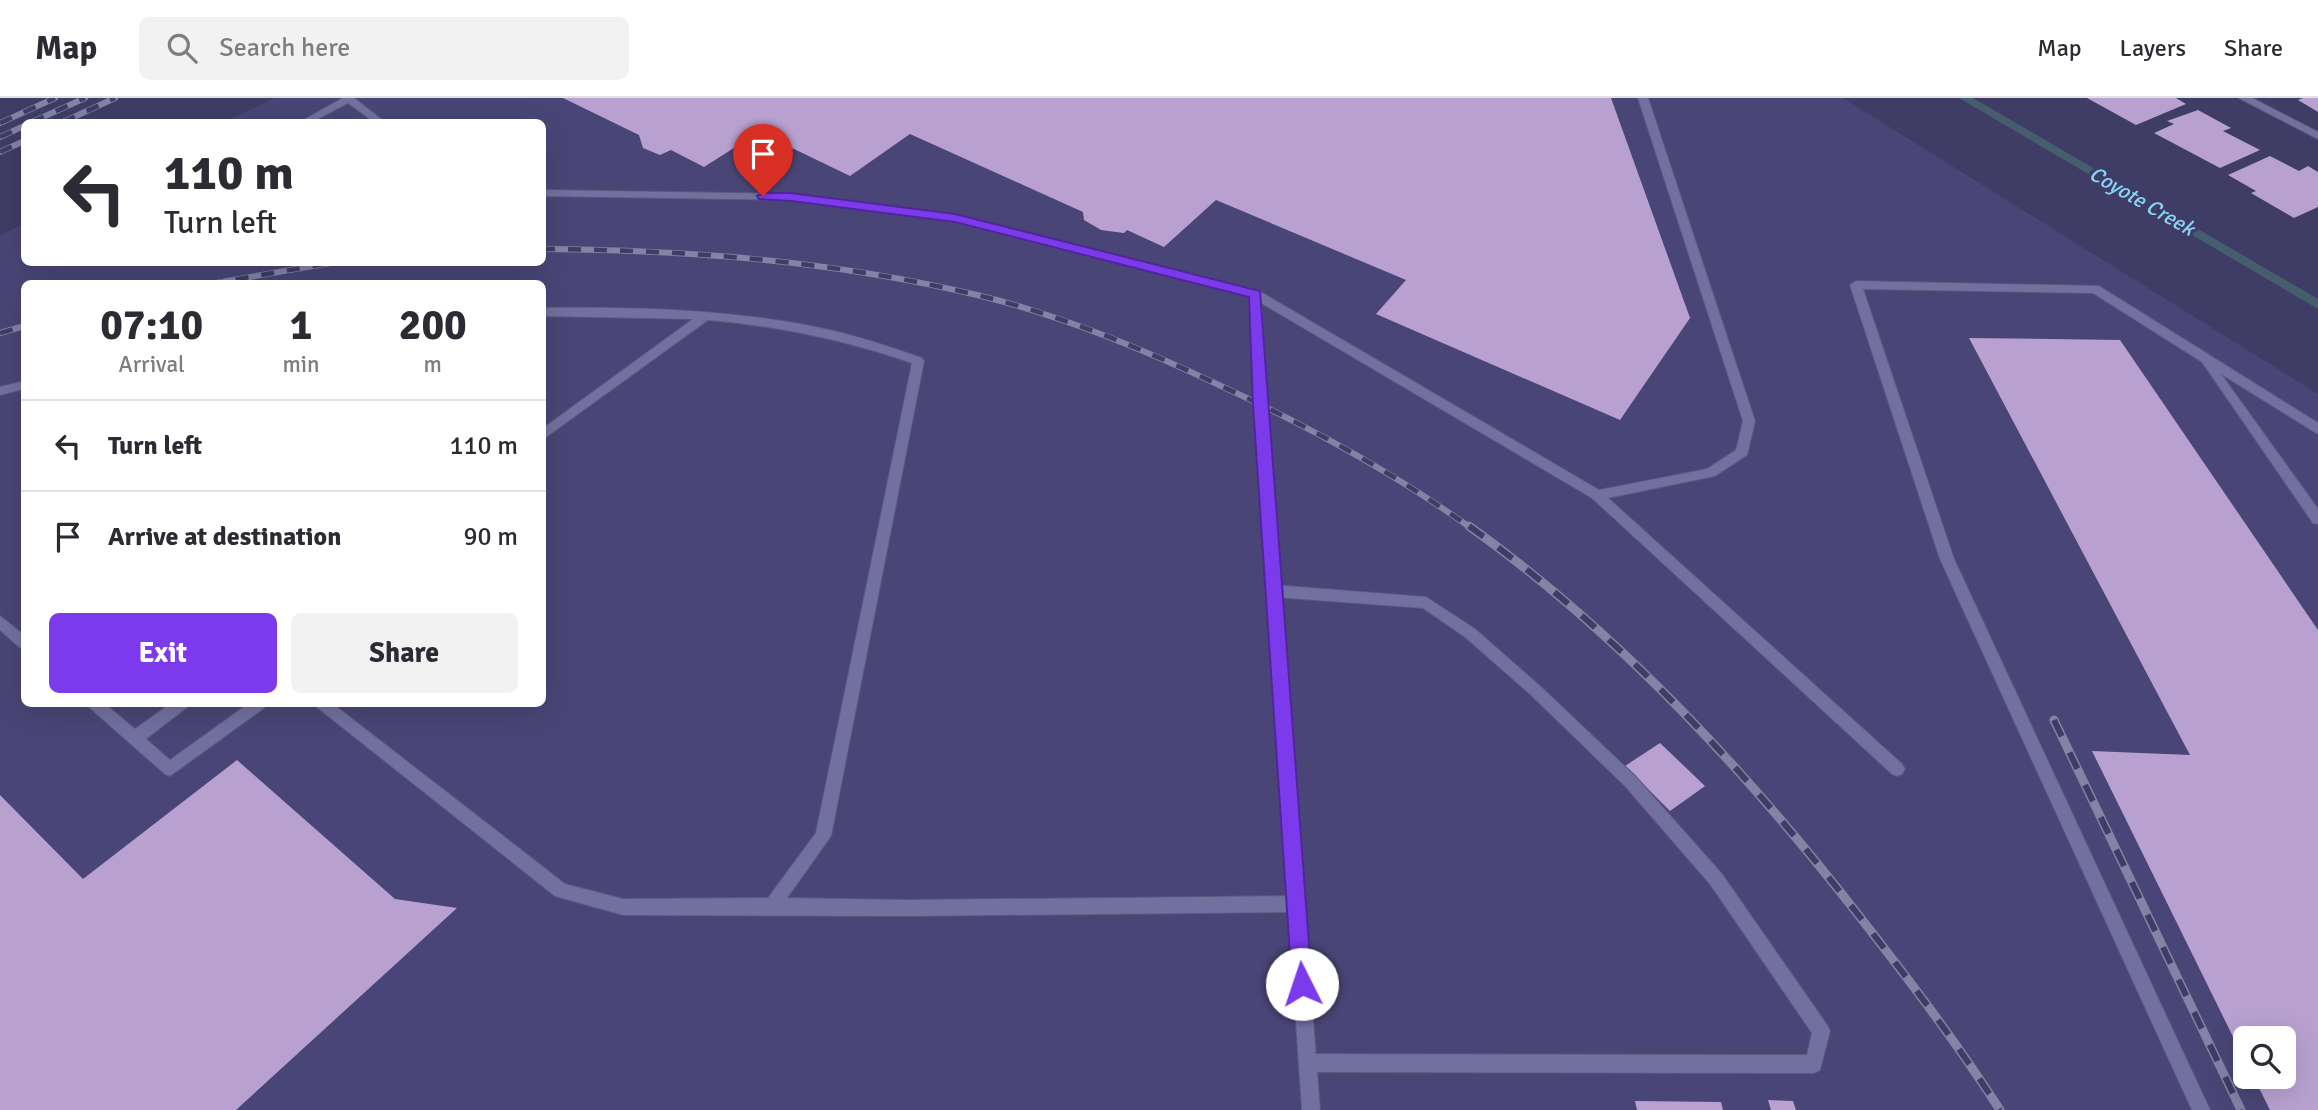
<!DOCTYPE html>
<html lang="en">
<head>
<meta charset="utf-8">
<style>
  :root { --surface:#fff; --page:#f2f2f3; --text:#2b2b33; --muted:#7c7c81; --line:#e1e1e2; --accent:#7c3aed }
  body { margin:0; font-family:Signika,sans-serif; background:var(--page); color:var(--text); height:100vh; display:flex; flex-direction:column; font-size:26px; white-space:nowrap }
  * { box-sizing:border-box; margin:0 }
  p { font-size:23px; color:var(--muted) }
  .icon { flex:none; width:38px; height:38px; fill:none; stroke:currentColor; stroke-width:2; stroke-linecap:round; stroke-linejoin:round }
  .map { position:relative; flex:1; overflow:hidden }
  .panel { position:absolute; left:21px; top:182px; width:525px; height:427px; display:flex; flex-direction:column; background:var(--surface); border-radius:10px; box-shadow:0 7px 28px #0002 }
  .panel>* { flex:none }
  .banner { position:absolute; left:21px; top:21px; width:525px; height:147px; border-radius:10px; box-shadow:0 7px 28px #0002; background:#fff; color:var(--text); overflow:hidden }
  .fabs { position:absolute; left:2233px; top:928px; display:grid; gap:14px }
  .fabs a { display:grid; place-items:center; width:63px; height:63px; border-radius:10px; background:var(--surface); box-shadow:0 7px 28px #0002; font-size:35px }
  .pin { position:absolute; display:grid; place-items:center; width:60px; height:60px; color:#fff; margin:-72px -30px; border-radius:50% 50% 50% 0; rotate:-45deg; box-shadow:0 0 7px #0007 }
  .pin .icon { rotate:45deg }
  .me { position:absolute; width:77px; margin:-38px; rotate:356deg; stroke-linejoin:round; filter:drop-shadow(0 0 5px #0008) }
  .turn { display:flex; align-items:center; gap:24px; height:147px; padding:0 28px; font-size:32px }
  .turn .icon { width:91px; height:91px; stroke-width:2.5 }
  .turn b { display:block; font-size:49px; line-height:60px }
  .eta { display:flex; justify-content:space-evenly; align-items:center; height:119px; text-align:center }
  .eta b { font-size:42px; font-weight:700; line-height:49px }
  .primary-button { display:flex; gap:14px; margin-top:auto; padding:14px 28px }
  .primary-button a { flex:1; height:80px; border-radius:10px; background:var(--accent); color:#fff; font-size:28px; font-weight:700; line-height:80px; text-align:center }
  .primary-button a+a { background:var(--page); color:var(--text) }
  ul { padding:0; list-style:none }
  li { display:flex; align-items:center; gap:21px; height:91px; padding:0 28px; border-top:2px solid var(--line) }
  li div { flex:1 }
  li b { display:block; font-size:26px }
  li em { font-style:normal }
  header { display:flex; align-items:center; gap:42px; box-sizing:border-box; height:98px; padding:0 35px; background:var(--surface); border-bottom:2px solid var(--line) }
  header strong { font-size:33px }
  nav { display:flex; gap:38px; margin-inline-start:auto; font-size:24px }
  .search { width:490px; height:63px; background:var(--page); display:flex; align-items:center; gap:18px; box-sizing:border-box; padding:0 24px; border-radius:10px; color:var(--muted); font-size:26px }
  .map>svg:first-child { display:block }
  .built { fill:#494576; fill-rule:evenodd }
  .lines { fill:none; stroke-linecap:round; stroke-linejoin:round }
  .stream { fill:#455e6e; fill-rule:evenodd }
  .building { fill:#b8a1d1 }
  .service-casing { stroke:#5d597d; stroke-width:2 }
  .minor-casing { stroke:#5d597d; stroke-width:2 }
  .service { fill:#72709f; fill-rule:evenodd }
  .minor { fill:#72709f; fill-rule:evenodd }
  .rail-far1-casing { stroke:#8482a5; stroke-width:6 }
  .rail-casing { stroke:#8482a5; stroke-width:9 }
  .rail-far1 { stroke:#3f3c66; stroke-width:4.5; stroke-dasharray:13; stroke-linecap:butt }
  .rail { stroke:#3f3c66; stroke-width:6; stroke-dasharray:18; stroke-linecap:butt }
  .route { fill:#7c3aed; stroke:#51269a; stroke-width:2 }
  .labels { text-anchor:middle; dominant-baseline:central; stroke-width:7; stroke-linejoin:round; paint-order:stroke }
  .far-water-label { font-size:21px; font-style:italic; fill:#89d4f3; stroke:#3f3c66 }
</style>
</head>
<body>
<header>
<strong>Map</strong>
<div class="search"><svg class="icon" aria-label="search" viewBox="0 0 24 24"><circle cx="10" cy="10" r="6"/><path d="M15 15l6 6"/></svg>Search here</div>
<nav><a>Map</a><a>Layers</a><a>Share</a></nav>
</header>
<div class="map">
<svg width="2318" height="1012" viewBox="0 0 2318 1012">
  <rect width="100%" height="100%" fill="#3f3c66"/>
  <path class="built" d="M 274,0 L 1843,0 L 2318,296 L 2318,1012 L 0,1012 L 0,138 L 24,125 L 24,164 L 542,164 L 542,24 L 225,24 ZM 24,186 L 542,186 L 542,606 L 24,606 ZM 2245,940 L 2284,940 L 2284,978 L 2245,978 Z"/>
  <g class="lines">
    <path class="stream" d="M 1959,0 L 1973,0 L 2318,201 L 2318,211 Z"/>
  </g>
  <path class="building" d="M 563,0 L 1611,0 L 1690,220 L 1620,322 L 1376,216 L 1406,182 L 1216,102 L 1164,149 L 1127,132 L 1124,135 L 1101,132 L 1084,122 L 1083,114 L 910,36 L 850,78 L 759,34 L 704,69 L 671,52 L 660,57 L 643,50 L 639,37 Z
    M 2087,0 L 2176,0 L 2186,6 L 2136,27 Z
    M 2303,0 L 2318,0 L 2318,14 L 2298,2 Z
    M 2198,12 L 2231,30 L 2223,33 L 2260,52 L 2220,70 L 2154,35 L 2174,26 L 2167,23 Z
    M 2270,58 L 2299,73 L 2308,68 L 2318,74 L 2318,109 L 2294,120 L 2251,95 L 2256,93 L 2228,77 Z
    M 1969,240 L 2120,242 L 2318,532 L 2318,1012 L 2270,1012 L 2253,978 L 2284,978 L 2284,940 L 2245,940 L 2245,963 L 2092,653 L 2190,657 Z
    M 1660,645 L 1705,688 L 1670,713 L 1625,668 Z
    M 237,662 L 395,801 L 457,810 L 236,1012 L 0,1012 L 0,697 L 83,781 Z
    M 1768,1002 L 1793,1003 L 1796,1012 L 1771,1012 Z
    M 1635,1003 L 1721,1004 L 1723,1012 L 1637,1012 Z"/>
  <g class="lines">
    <defs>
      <path id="service" d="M 343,0 L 354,0 L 385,24 L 374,24 L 348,5 L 312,24 L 300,24 Z
        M 1638,0 L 1648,0 L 1755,323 L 1747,357 L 1715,378 L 1608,400 L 1902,666 L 1905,671 L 1902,676 L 1897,678 L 1892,676 L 1592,400 L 1251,199 L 955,123 L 791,102 L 542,98 L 542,92 L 791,96 L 955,117 L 1259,193 L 1599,392 L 1707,371 L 1736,352 L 1743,323 Z
        M 1856,183 L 2099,188 L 2318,325 L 2318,336 L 2221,276 L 2318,411 L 2318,426 L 2313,425 L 2202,264 L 2093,195 L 1863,191 L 1954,461 L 2210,1012 L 2192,1012 L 1940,461 L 1850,187 Z
        M 542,210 C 637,209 732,211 825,231 C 858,238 890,249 922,260 L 924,263 L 831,738 L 787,800 L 907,802 L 1297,798 L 1303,801 L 1305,806 L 1303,811 L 1297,814 L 907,818 L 623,817 L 555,798 L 318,610 L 316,606 L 333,606 L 565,786 L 623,801 L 768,800 L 816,735 L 912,265 C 845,242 778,228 708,222 L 542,342 L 542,331 L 693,221 L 542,218 Z
        M 24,283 L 24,291 L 0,297 L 0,289 Z
        M 1274,487 L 1426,499 L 1475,531 L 1540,588 L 1635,678 L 1722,776 L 1827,927 L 1830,933 L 1820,972 L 1814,975 L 1308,974 L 1302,971 L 1299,965 L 1302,959 L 1308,956 L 1807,957 L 1812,935 L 1710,786 L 1625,688 L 1530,596 L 1465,539 L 1423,510 L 1274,499 L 1269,497 L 1267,493 L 1269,489 Z
        M 0,518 L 24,537 L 24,551 L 19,549 L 0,532 Z
        M 88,606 L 105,606 L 135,631 L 170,606 L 188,606 L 186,610 L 146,641 L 170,662 L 248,606 L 266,606 L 264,610 L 170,678 L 165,676 L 90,610 Z"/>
      <path id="minor" d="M 2239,0 L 2252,0 L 2318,34 L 2318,41 Z
        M 1255,192 L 1261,196 L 1266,307 L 1320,1012 L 1302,1012 L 1254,307 L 1249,196 Z"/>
    </defs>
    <use href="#service" class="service-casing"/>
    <use href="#minor" class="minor-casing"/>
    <use href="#service" class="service"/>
    <use href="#minor" class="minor"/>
    <defs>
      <path id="rail-far1" d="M 32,24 L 85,0
        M 63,24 L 115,0
        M 0,25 L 55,0
        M 0,39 L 24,28
        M 0,54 L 24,43
        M 542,151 C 689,152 834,163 977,197 C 1061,217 1141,250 1219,287 C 1308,328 1391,373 1471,430
        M 210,186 L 336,164
        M 0,235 L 24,228"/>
      <path id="rail" d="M 1469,428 C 1620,536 1746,673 1860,819 C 1909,882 1957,945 2000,1012
        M 2054,622 L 2241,1012"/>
    </defs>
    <use href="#rail-far1" class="rail-far1-casing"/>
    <use href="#rail" class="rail-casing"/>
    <use href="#rail-far1" class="rail-far1"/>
    <use href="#rail" class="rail"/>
  </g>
  <path class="route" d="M 763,95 L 791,95 L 955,116 L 1260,193 L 1312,886 L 1309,892 L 1302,895 L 1295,892 L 1292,886 L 1253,307 L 1249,199 L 955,124 L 791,103 L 759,101 L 757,98 Z"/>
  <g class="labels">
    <g class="far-water-label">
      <text transform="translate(2142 103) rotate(30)">Coyote Creek</text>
    </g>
  </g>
</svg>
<div class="fabs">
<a><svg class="icon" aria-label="search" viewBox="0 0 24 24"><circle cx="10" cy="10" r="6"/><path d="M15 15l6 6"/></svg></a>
</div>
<div class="pin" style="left:763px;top:98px;background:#d93025"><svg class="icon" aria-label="arrive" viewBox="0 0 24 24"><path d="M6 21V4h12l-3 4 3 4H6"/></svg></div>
<svg class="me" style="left:1302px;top:886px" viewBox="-20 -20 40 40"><circle r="19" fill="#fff"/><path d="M0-13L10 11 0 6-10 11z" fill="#7c3aed"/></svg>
<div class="banner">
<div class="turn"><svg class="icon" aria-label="left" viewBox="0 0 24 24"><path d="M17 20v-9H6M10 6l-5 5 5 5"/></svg><div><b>110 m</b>Turn left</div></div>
</div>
<section class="panel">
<div class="eta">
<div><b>07:10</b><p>Arrival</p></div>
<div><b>1</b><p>min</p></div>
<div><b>200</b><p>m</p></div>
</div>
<ul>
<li><svg class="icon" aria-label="left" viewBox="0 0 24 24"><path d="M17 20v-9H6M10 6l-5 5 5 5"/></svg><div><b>Turn left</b></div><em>110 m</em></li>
<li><svg class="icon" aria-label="arrive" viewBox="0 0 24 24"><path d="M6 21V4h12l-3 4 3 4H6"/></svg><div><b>Arrive at destination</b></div><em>90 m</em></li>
</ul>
<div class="primary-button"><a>Exit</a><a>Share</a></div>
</section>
</div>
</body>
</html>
